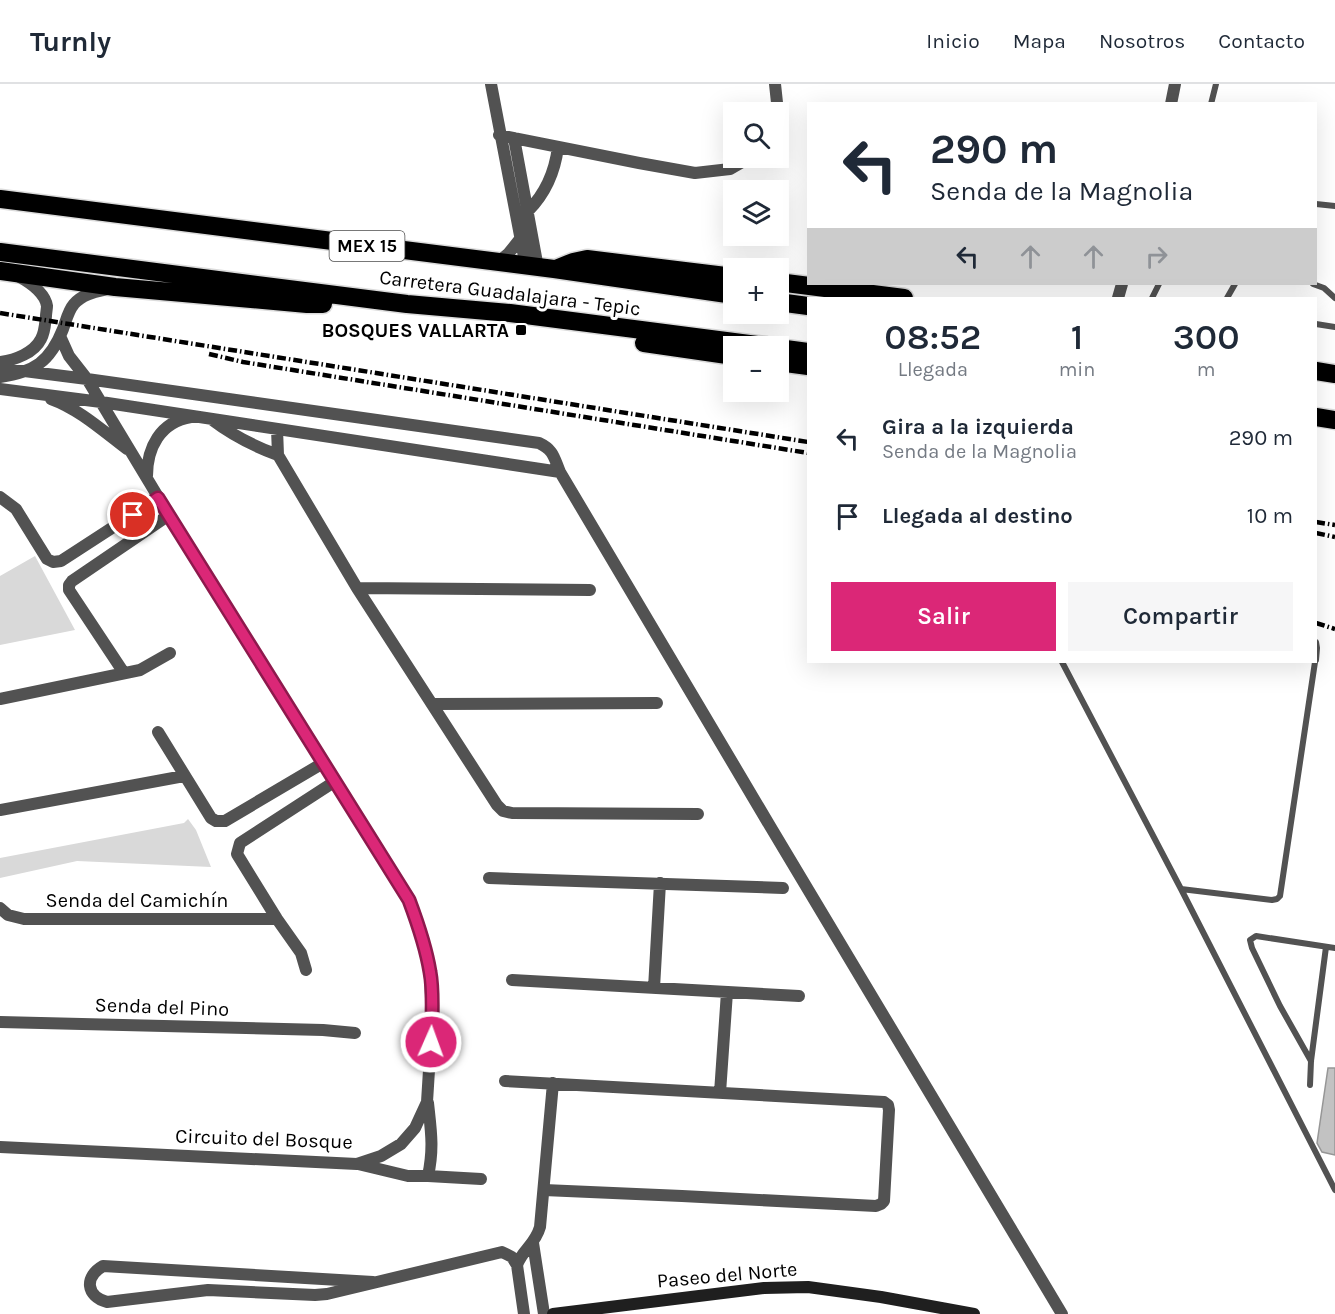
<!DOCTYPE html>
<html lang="es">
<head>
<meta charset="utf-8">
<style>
  :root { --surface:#fff; --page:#f6f6f7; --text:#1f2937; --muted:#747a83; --line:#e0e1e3; --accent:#db2777 }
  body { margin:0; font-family:Karla,sans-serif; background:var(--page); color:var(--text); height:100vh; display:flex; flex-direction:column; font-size:22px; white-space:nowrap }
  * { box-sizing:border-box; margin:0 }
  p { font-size:20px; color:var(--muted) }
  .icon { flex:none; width:33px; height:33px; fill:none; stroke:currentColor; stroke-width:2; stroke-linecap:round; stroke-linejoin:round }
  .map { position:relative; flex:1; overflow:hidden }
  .details { position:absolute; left:807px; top:213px; width:510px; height:366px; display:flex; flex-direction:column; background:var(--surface); border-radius:0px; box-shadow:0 6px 24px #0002 }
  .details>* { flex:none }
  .top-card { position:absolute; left:807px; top:18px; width:510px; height:183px; border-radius:0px; box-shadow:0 6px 24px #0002; background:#fff; color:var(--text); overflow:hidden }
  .tools { position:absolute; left:723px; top:18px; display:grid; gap:12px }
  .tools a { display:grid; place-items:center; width:66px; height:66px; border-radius:0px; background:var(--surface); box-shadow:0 6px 24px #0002; font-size:30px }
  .pin { position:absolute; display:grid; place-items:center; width:51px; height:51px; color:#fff; margin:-26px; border:3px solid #fff; border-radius:50%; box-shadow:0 2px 6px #0007 }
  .me { position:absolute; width:66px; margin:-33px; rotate:2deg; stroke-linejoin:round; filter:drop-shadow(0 0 4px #0008) }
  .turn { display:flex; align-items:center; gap:21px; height:126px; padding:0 24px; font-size:27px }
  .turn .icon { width:78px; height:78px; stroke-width:2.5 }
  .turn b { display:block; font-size:42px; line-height:51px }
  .lanes { display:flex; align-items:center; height:57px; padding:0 24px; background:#0003; justify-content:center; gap:30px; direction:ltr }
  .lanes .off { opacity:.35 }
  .eta { display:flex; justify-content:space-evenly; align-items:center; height:102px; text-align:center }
  .eta b { font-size:36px; font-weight:600; line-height:42px }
  .action { display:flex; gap:12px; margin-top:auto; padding:12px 24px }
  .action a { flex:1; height:69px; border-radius:0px; background:var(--accent); color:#fff; font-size:24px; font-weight:600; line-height:69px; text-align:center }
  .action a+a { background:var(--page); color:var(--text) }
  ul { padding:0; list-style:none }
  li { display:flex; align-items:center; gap:18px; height:78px; padding:0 24px }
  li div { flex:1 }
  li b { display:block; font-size:22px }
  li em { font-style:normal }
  header { display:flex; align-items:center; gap:36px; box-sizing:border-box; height:84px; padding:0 30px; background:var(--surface); border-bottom:2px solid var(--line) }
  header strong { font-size:28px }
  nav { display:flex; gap:33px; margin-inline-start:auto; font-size:21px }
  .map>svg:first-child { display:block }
  .green { fill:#d9d9d9 }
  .building { fill:#c2c2c2; stroke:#969696; stroke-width:1.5 }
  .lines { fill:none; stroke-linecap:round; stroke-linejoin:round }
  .highway-casing { stroke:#dbdbdb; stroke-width:21 }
  .lane { stroke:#525252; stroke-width:6 }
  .street { stroke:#525252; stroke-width:12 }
  .secondary { stroke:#1f1f1f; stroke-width:12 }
  .highway { stroke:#000; stroke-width:18 }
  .rail { stroke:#000; stroke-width:4.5; stroke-dasharray:9 3 1.5 3; stroke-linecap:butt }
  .route-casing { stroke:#8e194d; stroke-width:15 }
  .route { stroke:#db2777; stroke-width:10 }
  .poi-dot { fill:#000; stroke:#fff; stroke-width:2 }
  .labels { text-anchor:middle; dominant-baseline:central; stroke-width:6; stroke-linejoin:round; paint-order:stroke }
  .shield { fill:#fff; stroke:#4c4c4c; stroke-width:1.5 }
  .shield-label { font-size:18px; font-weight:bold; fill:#000 }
  .street-label { font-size:20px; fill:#000; stroke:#fff }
  .poi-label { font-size:20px; font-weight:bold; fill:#000; stroke:#fff; text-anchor:end }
</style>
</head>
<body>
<header>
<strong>Turnly</strong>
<nav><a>Inicio</a><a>Mapa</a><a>Nosotros</a><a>Contacto</a></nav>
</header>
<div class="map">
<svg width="1335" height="1230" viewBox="0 0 1335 1230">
  <rect width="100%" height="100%" fill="#fff"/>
  <path class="green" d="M 35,472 L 75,546 L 0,561 L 0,492 Z
    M 188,735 L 196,746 L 211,783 L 77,777 L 0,794 L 0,774 L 184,739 Z"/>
  <path class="building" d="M 1328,984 L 1335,984 L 1335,1071 L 1322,1068 L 1317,1059 Z"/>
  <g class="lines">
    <defs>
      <path id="highway" d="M 0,115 L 554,185 L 734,211
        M 0,168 L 407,220 L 510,229 L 766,262
        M 558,184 L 573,178 L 587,175 L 734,193
        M 0,187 L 115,203 L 307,220 L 323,220
        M 778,198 L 904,214
        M 778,218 L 808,222
        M 644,259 L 734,272
        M 778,264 L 808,268
        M 778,278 L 808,282
        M 1316,287 L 1335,290
        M 1316,333 L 1335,336"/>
    </defs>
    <use href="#highway" class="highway-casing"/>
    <path class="lane" d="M 1211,20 L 1216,0
      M 1316,120 L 1335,122
      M 1313,200 L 1324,204 L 1335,214
      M 1152,214 L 1159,200
      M 1227,214 L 1235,200
      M 1316,240 L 1335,243
      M 1316,558 L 1317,564 L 1316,576
      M 1062,578 L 1181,805 L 1335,1106
      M 1181,805 L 1272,816 L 1277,815 L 1280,812 L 1315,578
      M 1311,977 L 1280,922 L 1252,864 L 1250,856 L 1256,852 L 1335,864
      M 1310,1001 L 1311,977 L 1326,863"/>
    <path class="street" d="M 491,0 L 526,183
      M 775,0 L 778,28
      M 1171,20 L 1175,0
      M 499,51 L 639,79 L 695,89 L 730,85 L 749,74
      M 514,54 L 538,184
      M 528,127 C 545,110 555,87 558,63
      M 497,179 L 508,170 L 520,155
      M 1118,214 L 1122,200
      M 0,278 C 15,276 34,269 41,255 C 45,248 45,240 46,232 C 46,229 47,225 47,222 C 45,209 29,198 18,192
      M 0,284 L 87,295 L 539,359 C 554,366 554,374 560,388 L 770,742 L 1062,1230
      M 0,293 C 34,288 50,278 63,245 C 66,237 68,227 74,220 C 83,210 95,208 108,205
      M 0,305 L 101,318 L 560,388
      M 51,315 C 79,325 103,347 127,365
      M 211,335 C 232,351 253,362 278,371
      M 277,345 L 278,371 L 357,504 L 497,721 L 503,727 L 512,729 L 698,730
      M 147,392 C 147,364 160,338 191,333
      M 0,413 L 16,425 L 47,475 L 53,478 L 61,477 L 158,414
      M 357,504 L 590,506
      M 124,589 L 69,506 L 69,501 L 72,497 L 169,431
      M 0,615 L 140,586 L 170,569
      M 432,620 L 657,619
      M 158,648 L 211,734 L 216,737 L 225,737 L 323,679
      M 0,726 L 184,692
      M 489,794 L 783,804
      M 0,824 L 8,831 L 24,835 L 277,835
      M 306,886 L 301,869 L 277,835 L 237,770 L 240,759 L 334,698
      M 512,896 L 799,912
      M 654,904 L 660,799
      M 0,938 L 323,946 L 355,949
      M 505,997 L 884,1018 L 888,1021 L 889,1026 L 884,1117 L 881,1120 L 876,1122 L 682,1112 L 544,1106
      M 720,1009 L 727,908
      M 0,1063 L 357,1080 L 381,1072 L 401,1060 L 415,1044 L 427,1018 L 432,938 L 430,890 L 422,851 L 409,816 L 169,431 L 87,295 L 69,272 L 60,252
      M 358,1080 L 408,1092 L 428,1092 C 434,1064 431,1047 428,1019
      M 428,1092 L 481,1095
      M 533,1159 L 544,1230
      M 373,1198 L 103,1182 C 84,1193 86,1212 107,1218 L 208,1206 L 315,1211 L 327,1210 L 502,1168 L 512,1173 L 517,1181
      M 524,1230 L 517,1181 C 522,1166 535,1161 540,1143 L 553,999"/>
    <path class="secondary" d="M 553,1230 L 764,1204 L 808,1203 L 881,1213 L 974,1230"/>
    <use href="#highway" class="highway"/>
    <path class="rail" d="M 0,229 L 808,358
      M 209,270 L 243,278 L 808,369
      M 1316,438 L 1335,441
      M 1316,449 L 1335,453
      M 1316,539 L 1335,545"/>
  </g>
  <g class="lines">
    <defs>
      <path id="route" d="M 133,431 L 158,414 L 409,816 C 418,840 426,863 430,888 C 434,909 432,937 431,958"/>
    </defs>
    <use href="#route" class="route-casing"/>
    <use href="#route" class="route"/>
  </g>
  <rect class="poi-dot" x="515" y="240" width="12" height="12" rx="3"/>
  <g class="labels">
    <rect class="shield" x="329.5" y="147" width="75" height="30" rx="4.5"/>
    <g class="shield-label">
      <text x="367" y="162">MEX 15</text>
    </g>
    <g class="street-label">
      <text transform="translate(510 209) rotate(7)">Carretera Guadalajara - Tepic</text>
      <text x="137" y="816">Senda del Camichín</text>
      <text transform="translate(162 923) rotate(2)">Senda del Pino</text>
      <text transform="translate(264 1055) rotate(2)">Circuito del Bosque</text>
      <text transform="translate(727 1191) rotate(-5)">Paseo del Norte</text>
    </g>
    <g class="poi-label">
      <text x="509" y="246">BOSQUES VALLARTA</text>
    </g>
  </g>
</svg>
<div class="tools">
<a><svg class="icon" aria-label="search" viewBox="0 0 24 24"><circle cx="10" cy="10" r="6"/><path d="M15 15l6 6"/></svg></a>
<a><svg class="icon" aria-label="layers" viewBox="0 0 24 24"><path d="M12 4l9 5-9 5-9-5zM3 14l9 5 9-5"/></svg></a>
<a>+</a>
<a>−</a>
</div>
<div class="pin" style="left:133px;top:431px;background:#d93025"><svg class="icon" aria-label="arrive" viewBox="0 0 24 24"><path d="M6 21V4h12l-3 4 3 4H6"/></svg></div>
<svg class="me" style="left:431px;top:958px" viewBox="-20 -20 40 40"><circle r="17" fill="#db2777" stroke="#fff" stroke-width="3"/><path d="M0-11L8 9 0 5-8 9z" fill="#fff"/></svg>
<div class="top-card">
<div class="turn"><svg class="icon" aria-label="left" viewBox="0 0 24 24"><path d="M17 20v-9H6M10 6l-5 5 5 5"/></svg><div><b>290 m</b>Senda de la Magnolia</div></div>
<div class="lanes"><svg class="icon" aria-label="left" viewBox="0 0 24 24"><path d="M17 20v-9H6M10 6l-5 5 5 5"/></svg><svg class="icon off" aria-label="ahead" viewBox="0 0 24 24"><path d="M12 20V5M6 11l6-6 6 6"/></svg><svg class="icon off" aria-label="ahead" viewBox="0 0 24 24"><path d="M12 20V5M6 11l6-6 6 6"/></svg><svg class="icon off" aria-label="right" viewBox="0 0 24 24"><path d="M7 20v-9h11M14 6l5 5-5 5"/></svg></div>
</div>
<section class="details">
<div class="eta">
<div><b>08:52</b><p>Llegada</p></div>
<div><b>1</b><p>min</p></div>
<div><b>300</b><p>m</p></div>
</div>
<ul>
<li><svg class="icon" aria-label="left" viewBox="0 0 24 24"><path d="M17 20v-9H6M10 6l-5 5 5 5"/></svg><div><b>Gira a la izquierda</b><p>Senda de la Magnolia</p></div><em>290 m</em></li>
<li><svg class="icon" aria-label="arrive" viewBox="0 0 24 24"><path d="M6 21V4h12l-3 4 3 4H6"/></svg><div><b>Llegada al destino</b></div><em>10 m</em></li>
</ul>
<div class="action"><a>Salir</a><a>Compartir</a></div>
</section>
</div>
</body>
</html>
